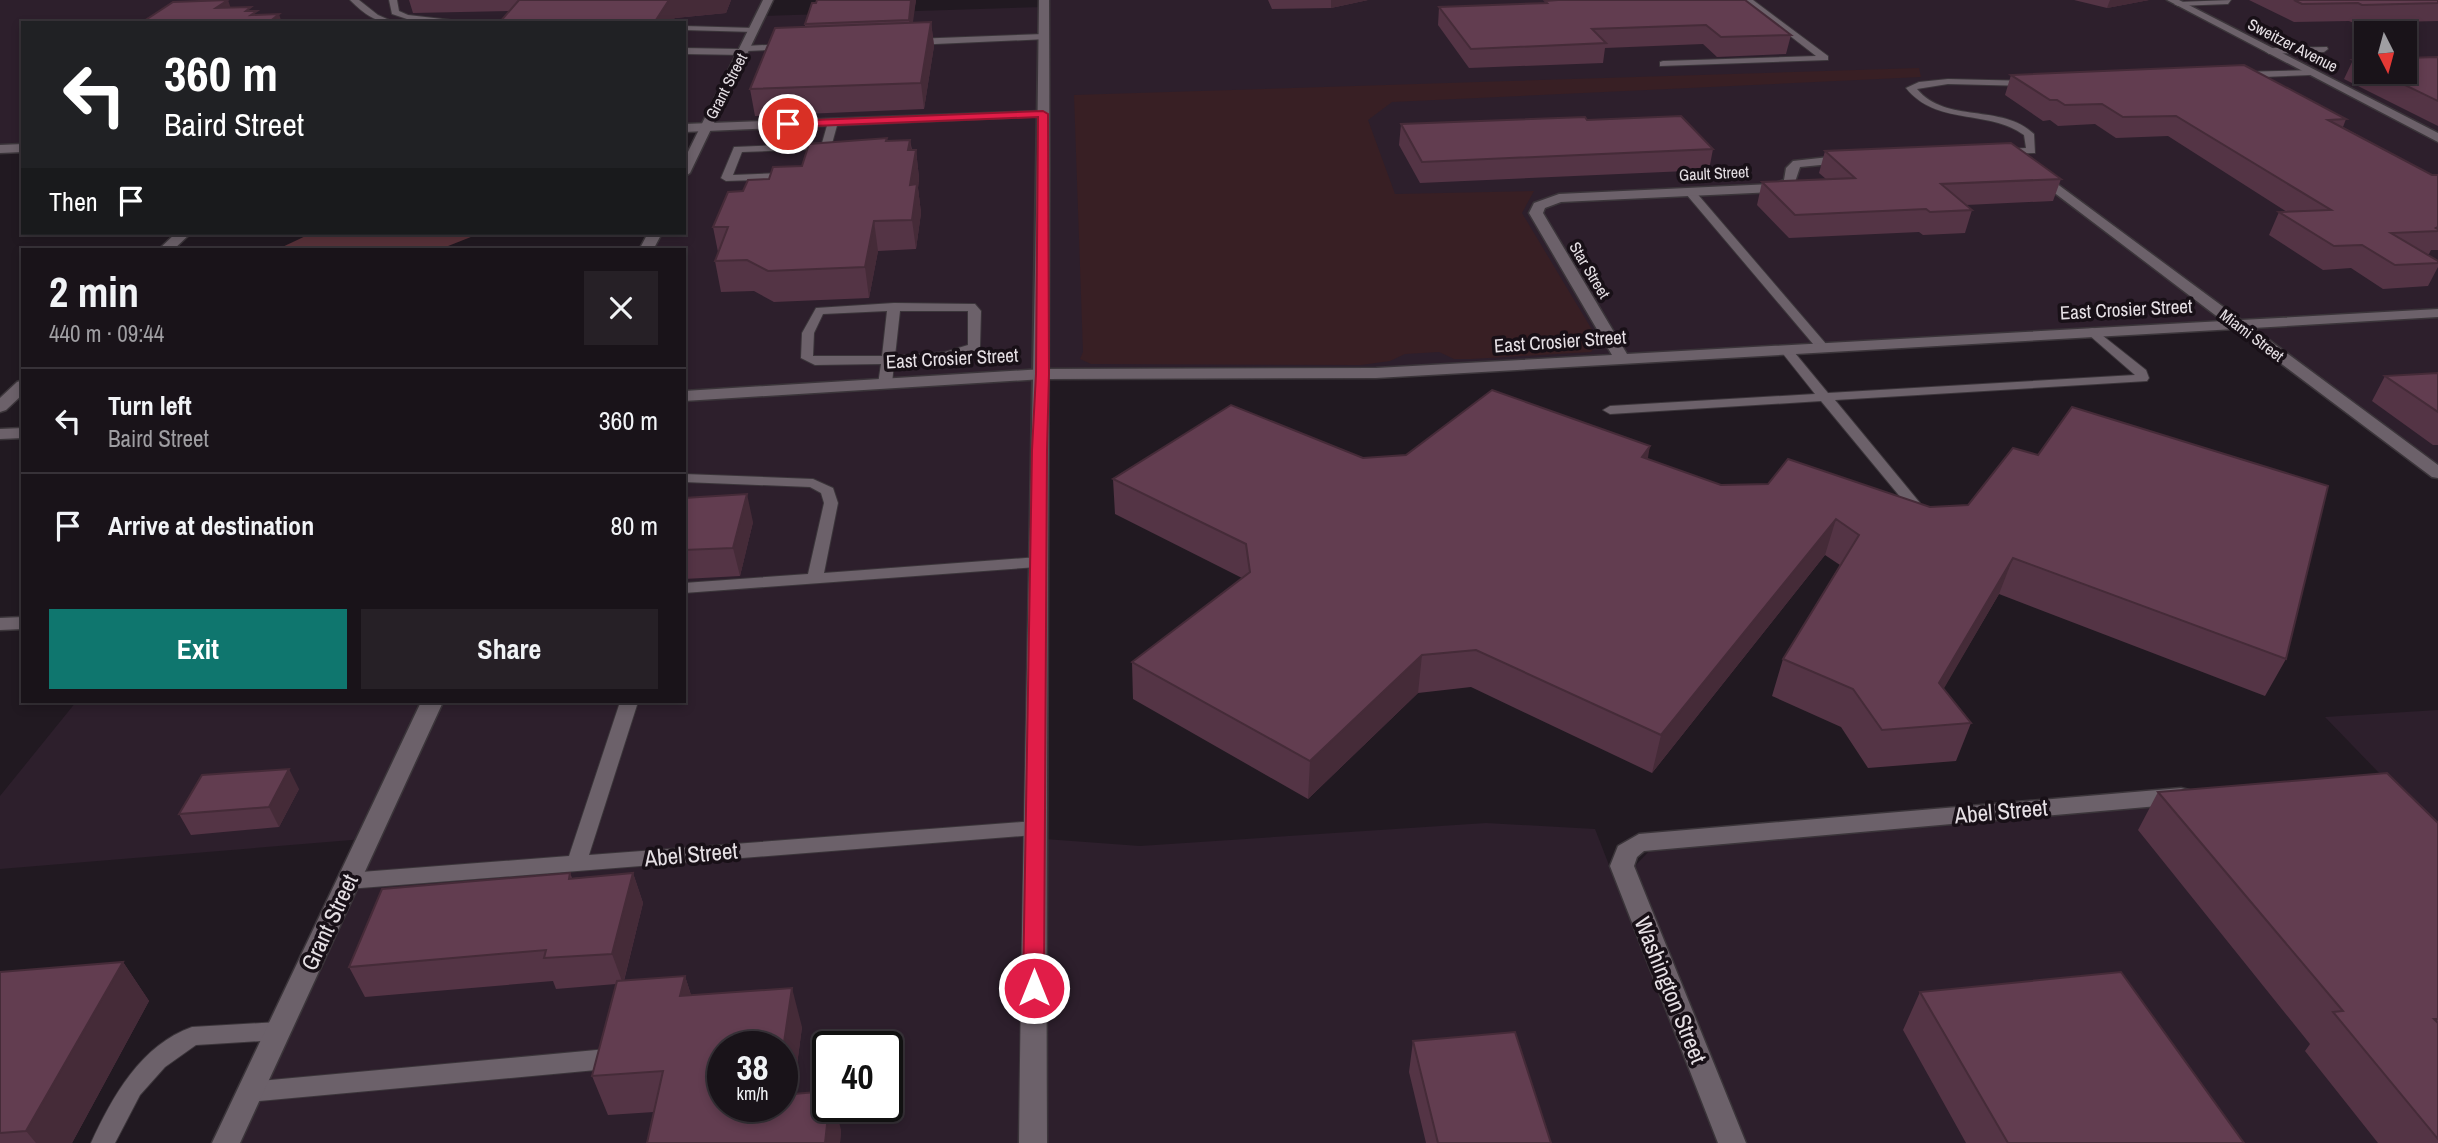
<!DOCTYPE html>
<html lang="en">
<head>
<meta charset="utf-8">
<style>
  :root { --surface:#191319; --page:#262026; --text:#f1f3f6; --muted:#9f9ea2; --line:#373238; --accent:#0f766e }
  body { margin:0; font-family:"Archivo Narrow",sans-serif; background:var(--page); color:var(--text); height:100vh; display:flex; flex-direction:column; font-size:26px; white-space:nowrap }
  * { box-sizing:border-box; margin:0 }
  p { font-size:23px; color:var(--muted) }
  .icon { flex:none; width:38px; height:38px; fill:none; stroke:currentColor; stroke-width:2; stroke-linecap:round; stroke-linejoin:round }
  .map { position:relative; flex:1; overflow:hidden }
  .sheet { position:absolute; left:21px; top:248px; width:665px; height:455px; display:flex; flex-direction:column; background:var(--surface); border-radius:0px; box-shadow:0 4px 10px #0003,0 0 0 2px var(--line) }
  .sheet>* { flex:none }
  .hud { position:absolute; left:21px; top:21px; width:665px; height:214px; border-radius:0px; box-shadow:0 4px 10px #0003,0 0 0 2px var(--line); background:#202124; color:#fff; overflow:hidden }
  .needle { width:46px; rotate:174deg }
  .controls { position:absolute; left:2354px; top:21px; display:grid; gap:14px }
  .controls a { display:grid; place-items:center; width:63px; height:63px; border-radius:0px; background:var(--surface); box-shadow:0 4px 10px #0003,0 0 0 2px var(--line); font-size:35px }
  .speed { position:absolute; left:707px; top:1031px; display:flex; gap:14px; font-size:35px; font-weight:700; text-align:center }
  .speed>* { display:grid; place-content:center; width:91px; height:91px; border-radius:50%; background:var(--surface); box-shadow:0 4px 10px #0003,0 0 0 2px var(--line); line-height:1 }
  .speed small { font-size:18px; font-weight:400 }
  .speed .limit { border:4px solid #111; border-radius:10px; background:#fff; color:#111 }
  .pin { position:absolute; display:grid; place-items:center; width:60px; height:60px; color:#fff; margin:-30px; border:4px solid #fff; border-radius:50%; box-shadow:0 2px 7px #0007 }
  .me { position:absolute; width:77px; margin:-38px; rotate:0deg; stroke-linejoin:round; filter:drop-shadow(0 0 5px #0008) }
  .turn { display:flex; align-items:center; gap:24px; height:147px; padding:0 28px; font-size:32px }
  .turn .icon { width:91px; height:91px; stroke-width:2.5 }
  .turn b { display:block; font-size:49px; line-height:60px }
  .then { display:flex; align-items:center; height:66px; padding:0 28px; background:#0003; gap:14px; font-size:26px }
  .round { display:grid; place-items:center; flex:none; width:74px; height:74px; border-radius:0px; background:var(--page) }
  .head { display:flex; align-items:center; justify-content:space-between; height:119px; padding:0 28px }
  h1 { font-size:42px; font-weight:700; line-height:52px }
  .action { display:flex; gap:14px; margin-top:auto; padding:14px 28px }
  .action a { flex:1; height:80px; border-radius:0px; background:var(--accent); color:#fff; font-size:28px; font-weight:700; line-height:80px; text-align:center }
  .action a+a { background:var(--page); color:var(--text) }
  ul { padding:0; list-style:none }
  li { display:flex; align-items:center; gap:21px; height:105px; padding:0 28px; border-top:2px solid var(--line) }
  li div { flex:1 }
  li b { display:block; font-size:26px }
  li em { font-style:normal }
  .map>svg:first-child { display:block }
  .built { fill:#2d1f2c; fill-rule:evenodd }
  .green { fill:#381f24 }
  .forest { fill:#59323a }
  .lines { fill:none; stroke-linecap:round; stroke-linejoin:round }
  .service-casing { stroke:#3b353a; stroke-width:2 }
  .minor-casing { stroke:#3b353a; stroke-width:3 }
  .tertiary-casing { stroke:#3b353a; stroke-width:3 }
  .service { fill:#6c616a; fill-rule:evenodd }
  .minor { fill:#6c616a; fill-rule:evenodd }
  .tertiary { fill:#6c616a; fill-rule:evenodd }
  .wall { fill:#543445 }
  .shaded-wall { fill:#452b38 }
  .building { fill:#623d50; stroke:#452b38; stroke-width:2 }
  .route { fill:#e11d48; stroke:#92132f; stroke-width:2 }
  .labels { text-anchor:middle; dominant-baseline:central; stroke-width:7; stroke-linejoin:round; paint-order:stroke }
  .far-street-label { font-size:16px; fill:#e6e0e5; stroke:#181017 }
  .street-label { font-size:19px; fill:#e6e0e5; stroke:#181017 }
  .near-street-label { font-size:23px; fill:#e6e0e5; stroke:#181017 }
</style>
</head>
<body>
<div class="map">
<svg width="2438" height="1143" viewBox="0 0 2438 1143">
  <rect width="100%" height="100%" fill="#211921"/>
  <path class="built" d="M 0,0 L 768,0 L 762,16 L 1043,7 L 1044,0 L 2438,0 L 2438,473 L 2237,324 L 1376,373 L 1162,373 L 684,396 L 684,250 L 646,250 L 655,233 L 684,233 L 684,173 L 704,128 L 684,128 L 684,23 L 23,23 L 23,148 L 0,149 ZM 2366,33 L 2404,33 L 2404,72 L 2366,72 Z
    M 1036,378 L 1033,1143 L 235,1143 L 438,702 L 684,702 L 684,399 ZM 723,1046 L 782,1046 L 782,1106 L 723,1106 ZM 828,1046 L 887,1046 L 887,1106 L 828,1106 Z
    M 76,702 L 429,702 L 364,839 L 0,869 L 0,796 Z
    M 2438,710 L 2438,834 L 2325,717 Z
    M 2382,788 L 2438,1143 L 1745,1143 L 1634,867 L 1653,847 Z
    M 1486,823 L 1595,829 L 1717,1143 L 1038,1143 L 1045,839 L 1140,846 Z"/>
  <path class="green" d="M 1919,68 L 1921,77 L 1392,102 L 1368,120 L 1395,194 L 1534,191 L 1522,213 L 1594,333 L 1599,343 L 1591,352 L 1471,359 L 1454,359 L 1439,352 L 1405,354 L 1390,361 L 1361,365 L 1091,364 L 1080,359 L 1083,352 L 1074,95 Z"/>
  <path class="forest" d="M 312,233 L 481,233 L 438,250 L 276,250 Z"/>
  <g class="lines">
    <defs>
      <path id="service" d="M 350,0 L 359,0 L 378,15 L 396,23 C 376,23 364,14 350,0 Z
        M 389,0 L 397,0 L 399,11 L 408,15 L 477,23 L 407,19 L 392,14 Z
        M 1744,0 L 1753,0 L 1828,56 L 1828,60 L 1660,66 L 1660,62 L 1663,61 L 1816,56 Z
        M 2231,0 L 2228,4 L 2178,6 L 2174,4 L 2178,2 Z
        M 684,26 L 754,28 L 758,30 L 754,32 L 684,30 Z
        M 1044,34 L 1048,37 L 1047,39 L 913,45 L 909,42 L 913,39 Z
        M 786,44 L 789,45 L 789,49 L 747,51 L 743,55 L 684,54 L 684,48 L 740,49 L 744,46 Z
        M 2327,47 L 2328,49 L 2324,52 L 2269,54 L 2265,51 L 2269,48 Z
        M 2314,70 L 2315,72 L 2311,75 L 2239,78 L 2235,75 L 2239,72 Z
        M 1948,79 L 2031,81 L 2033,83 L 2028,86 L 1948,84 L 1917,89 C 1946,124 2002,103 2034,134 L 2035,153 L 2001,154 L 2000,152 L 2005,149 L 2026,148 L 2024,135 C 1988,109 1936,126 1906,88 L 1919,82 Z
        M 833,119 L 838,122 L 828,158 L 816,160 L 815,158 L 821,149 L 742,152 L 733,175 L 782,173 L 791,170 L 796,173 L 784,179 L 726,181 L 721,178 L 734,147 L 822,143 L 828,122 Z
        M 1686,190 L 1694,190 L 1827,345 L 1827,351 L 1819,351 L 1686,194 Z
        M 894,303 L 975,304 L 981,311 L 980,347 C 963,363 917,362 894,363 L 892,384 L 885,388 L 878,384 L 881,364 L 815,365 L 801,358 L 802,333 L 816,308 ZM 887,311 L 882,356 L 813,356 L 814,333 L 823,314 ZM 900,311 L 968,311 L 968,345 L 945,352 L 895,356 Z
        M 2093,328 L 2146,370 L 2149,378 L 2147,381 L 1835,400 L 1920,503 L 1922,506 L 1920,509 L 1915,510 L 1899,506 L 1897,503 L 1902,499 L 1821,401 L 1610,414 L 1603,410 L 1610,406 L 1815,394 L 1780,350 L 1786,346 L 1790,347 L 1828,393 L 2135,375 L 2089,335 L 2089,329 Z
        M 684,474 L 813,479 L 833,488 L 838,503 L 824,573 L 1038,557 L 1046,562 L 1038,567 L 684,593 L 684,583 L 808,574 L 824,503 L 821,493 L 810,487 L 684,482 Z
        M 620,702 L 638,702 L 589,855 L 1034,821 L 1041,823 L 1044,828 L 1041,833 L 1034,835 L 348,889 L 341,886 L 338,881 L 341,876 L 348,873 L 569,856 Z
        M 278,1022 L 286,1024 L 289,1031 L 286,1038 L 278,1040 L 196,1045 L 165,1067 L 140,1095 L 115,1143 L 91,1143 C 112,1097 141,1045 192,1027 Z
        M 607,1049 L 615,1052 L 618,1059 L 615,1066 L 607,1069 L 249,1102 L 241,1099 L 238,1092 L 241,1085 L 249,1082 Z"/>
      <path id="minor" d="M 2167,0 L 2179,0 L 2438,133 L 2438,142 Z
        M 1043,111 L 1047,112 L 1047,116 L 684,132 L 684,124 Z
        M 23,144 L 23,152 L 0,153 L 0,145 Z
        M 1847,155 L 1853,159 L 1851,162 L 1800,167 L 1794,185 L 1774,192 L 1561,202 L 1545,208 L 1543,213 L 1627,354 L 2223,321 L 2031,175 L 2037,171 L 2041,172 L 2241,320 L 2438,309 L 2438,317 L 2253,328 L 2438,465 L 2438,478 L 2432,477 L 2235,329 L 1376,378 L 1043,379 L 684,401 L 684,391 L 1043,369 L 1376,368 L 1612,355 L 1529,213 L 1534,203 L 1559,194 L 1772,184 L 1784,180 L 1786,168 L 1793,161 Z
        M 176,233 L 191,233 L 173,250 L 158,250 Z
        M 23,380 L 23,394 L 6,410 L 0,412 L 0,398 L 17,382 Z
        M 23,428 L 23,438 L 0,439 L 0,429 Z
        M 23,617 L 23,629 L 0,630 L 0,618 Z
        M 2181,788 L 2189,790 L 2193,796 L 2189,802 L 2181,804 L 1644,851 L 1637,857 L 1634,866 L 1746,1143 L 1718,1143 L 1610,866 L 1618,846 L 1639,834 Z"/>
      <path id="tertiary" d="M 763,0 L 773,0 L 690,173 L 684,177 L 684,160 Z
        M 1039,0 L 1049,0 C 1051,381 1045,762 1047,1143 L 1019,1143 C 1023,762 1035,381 1039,0 Z
        M 648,233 L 662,233 L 653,250 L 639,250 Z
        M 421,702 L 443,702 L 240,1143 L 212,1143 Z"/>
    </defs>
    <use href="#service" class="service-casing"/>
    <use href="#minor" class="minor-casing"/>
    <use href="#tertiary" class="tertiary-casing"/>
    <use href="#service" class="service"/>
    <use href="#minor" class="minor"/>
    <use href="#tertiary" class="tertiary"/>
  </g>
  <path class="wall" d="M 409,0 L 731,0 L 726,13 L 675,18 L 510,11 L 413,13 Z
    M 817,0 L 916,0 L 912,23 L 931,22 L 934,46 L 924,109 L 755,116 L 750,89 L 805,27 L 805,24 Z
    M 1268,0 L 1368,0 L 1331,8 L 1272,9 Z
    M 2074,0 L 2149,0 L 2107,8 Z
    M 2249,0 L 2438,0 L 2438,21 L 2354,23 L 2349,21 L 2294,22 Z
    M 1545,1 L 1791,35 L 1786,54 L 1717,57 L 1703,44 L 1605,48 L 1603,63 L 1469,68 L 1438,25 L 1439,7 L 1545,3 Z
    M 2438,57 L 2438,126 L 2344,79 L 2353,60 L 2366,59 L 2366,72 L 2404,72 Z
    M 2011,75 L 2346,119 L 2343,127 L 2432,175 L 2438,175 L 2438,250 L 2431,250 L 2429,254 L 2426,254 L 2438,261 L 2438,267 L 2428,286 L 2383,289 L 2351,268 L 2323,270 L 2269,235 L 2279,212 L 2287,212 L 2168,136 L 2116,138 L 2095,124 L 2058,126 L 2050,120 L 2043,121 L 2005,95 Z
    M 1587,120 L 1713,149 L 1709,170 L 1420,183 L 1399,145 L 1401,124 Z
    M 887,138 L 887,141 L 910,140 L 912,150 L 916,150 L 919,178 L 918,188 L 921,213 L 916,249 L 878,251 L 869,298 L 774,302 L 754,291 L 721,292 L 715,261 L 718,252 L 713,227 L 743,191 L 802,166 Z
    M 1825,151 L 2061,179 L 2053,201 L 1966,205 L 1972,210 L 1965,233 L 1923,235 L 1919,232 L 1789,238 L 1757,205 L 1762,182 L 1826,179 L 1819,173 Z
    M 2438,373 L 2438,445 L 2433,445 L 2372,401 L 2385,376 Z
    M 1363,458 L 1648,459 L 1721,485 L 1768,484 L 1788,459 L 2286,659 L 2265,696 L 1999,594 L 1943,689 L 1971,723 L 1956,761 L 1868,768 L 1841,727 L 1772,696 L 1783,659 L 1840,565 L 1825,555 L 1652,773 L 1471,687 L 1418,693 L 1308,799 L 1133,699 L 1132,662 L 1242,578 L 1115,514 L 1113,479 Z
    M 684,498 L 753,522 L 740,576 L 684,579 Z
    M 73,702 L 107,702 L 74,704 Z
    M 299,789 L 279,827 L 191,835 L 179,814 Z
    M 2158,792 L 2438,823 L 2438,1143 L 2378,1143 L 2305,1051 L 2310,1044 L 2138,830 Z
    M 570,873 L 572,878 L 633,873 L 643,903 L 624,981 L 685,976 L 691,995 L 802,1027 L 793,1094 L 841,1130 L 840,1143 L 647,1143 L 654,1112 L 608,1115 L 592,1076 L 616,984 L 556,989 L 553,981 L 365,997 L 349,967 Z
    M 123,962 L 149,1001 L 72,1143 L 0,1143 L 0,972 Z
    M 1920,992 L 2244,1143 L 1966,1143 L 1903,1030 Z
    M 1413,1041 L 1551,1143 L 1426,1143 L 1409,1072 Z"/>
  <path class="shaded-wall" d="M 228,0 L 236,23 L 216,8 Z
    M 669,0 L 731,0 L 726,13 L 675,18 L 672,23 L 654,23 Z
    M 911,0 L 916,0 L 911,37 L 909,20 Z
    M 1331,0 L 1368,0 L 1331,8 Z
    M 2110,0 L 2149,0 L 2107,8 Z
    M 279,14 L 282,23 L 268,23 Z
    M 931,22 L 934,46 L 924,109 L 921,83 Z
    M 910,140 L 913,165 L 916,150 L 919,178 L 918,188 L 921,213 L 916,249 L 912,220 L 908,150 Z
    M 874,221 L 878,251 L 869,298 L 865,267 Z
    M 1650,446 L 1644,480 L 1642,457 Z
    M 747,494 L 753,522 L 740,576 L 733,548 Z
    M 1836,519 L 1825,555 L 1652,773 L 1661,735 Z
    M 2013,558 L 1999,594 L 1925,721 L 1939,683 Z
    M 1422,655 L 1418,693 L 1308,799 L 1310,761 Z
    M 289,769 L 299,789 L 279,827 L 269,807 Z
    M 633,873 L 643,903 L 623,984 L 612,954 Z
    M 123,962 L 149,1001 L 72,1143 L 36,1143 L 26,1131 Z
    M 685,976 L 697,1015 L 680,996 Z
    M 792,988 L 802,1027 L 788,1134 L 782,1106 L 782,1056 Z
    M 829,1106 L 835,1106 L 841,1130 L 840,1143 L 825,1143 Z"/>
  <path class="building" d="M 228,0 L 216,8 L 251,7 L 246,11 L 257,11 L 251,15 L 279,14 L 268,23 L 141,23 L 173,2 Z
    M 519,0 L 669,0 L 654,23 L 499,23 Z
    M 817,0 L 911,0 L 909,20 L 805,24 L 812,3 L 816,3 Z
    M 1558,0 L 1745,0 L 1791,35 L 1721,37 L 1706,25 L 1592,29 L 1606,43 L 1471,49 L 1439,7 L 1547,3 L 1545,1 Z
    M 2294,0 L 2438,0 L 2438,3 L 2362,5 L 2358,3 L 2302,4 Z
    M 931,22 L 921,83 L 750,89 L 775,28 Z
    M 2438,57 L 2438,101 L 2378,72 L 2404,72 L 2404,58 Z
    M 2366,59 L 2366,66 L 2353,60 Z
    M 2244,65 L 2346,119 L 2328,120 L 2432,175 L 2438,175 L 2438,227 L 2436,228 L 2438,229 L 2438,231 L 2391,233 L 2438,261 L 2438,263 L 2395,265 L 2362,245 L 2334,246 L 2279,212 L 2331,210 L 2176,116 L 2123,117 L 2102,104 L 2065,105 L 2057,100 L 2050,100 L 2011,75 Z
    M 1681,116 L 1713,149 L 1422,162 L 1401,124 L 1585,117 L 1587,120 Z
    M 887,138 L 886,141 L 910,140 L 908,150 L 916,150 L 910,185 L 917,184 L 912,220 L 874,221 L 865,267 L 768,271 L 747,260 L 715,261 L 728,227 L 713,227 L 728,192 L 743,191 L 748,180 L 769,179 L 773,167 L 802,166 L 809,144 Z
    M 2011,143 L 2061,179 L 1941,184 L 1972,210 L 1930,212 L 1926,209 L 1795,215 L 1762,182 L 1855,178 L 1825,151 Z
    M 2438,373 L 2438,412 L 2385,376 Z
    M 1492,390 L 1650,446 L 1642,457 L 1721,485 L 1768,484 L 1788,459 L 1930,507 L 1968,505 L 2013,448 L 2038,455 L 2072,407 L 2328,486 L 2286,659 L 2013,558 L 1939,683 L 1971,723 L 1882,730 L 1853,689 L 1783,659 L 1859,535 L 1836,519 L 1661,735 L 1476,650 L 1422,655 L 1310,761 L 1132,662 L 1250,572 L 1246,544 L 1113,479 L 1231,405 L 1363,458 L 1406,455 Z
    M 747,494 L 733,548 L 684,550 L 684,498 Z
    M 289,769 L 269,807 L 179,814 L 202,775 Z
    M 2387,773 L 2438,823 L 2438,1019 L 2434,1019 L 2438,1023 L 2438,1139 L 2333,1012 L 2343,1011 L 2158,792 Z
    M 570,873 L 569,879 L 633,873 L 612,954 L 544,958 L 546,950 L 349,967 L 382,889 Z
    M 123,962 L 26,1131 L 0,1133 L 0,972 Z
    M 2121,972 L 2244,1143 L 2008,1143 L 1920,992 Z
    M 685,976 L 680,996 L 792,988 L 782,1056 L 782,1046 L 723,1046 L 723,1106 L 782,1106 L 782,1095 L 828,1091 L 828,1106 L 829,1106 L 825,1143 L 647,1143 L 663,1071 L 592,1076 L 617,981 Z
    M 1515,1032 L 1551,1143 L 1438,1143 L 1413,1041 Z"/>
  <path class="route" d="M 1043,111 L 1048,114 L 1049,374 L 1047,450 L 1044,988 L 1041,995 L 1034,997 L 1026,995 L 1023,988 L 1032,450 L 1036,374 L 1038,117 L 788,127 L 783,124 L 788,121 Z"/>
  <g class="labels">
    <g class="far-street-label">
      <text transform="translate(2293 45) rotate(27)">Sweitzer Avenue</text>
      <text transform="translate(726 86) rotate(-63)">Grant Street</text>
      <text transform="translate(1714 173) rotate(-3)">Gault Street</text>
      <text transform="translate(1590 270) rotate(59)">Star Street</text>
      <text transform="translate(2252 335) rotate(37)">Miami Street</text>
    </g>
    <g class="street-label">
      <text transform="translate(2126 309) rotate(-3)">East Crosier Street</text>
      <text transform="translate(1560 341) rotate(-4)">East Crosier Street</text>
      <text transform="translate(952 358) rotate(-3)">East Crosier Street</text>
    </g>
    <g class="near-street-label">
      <text transform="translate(2001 811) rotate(-5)">Abel Street</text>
      <text transform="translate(691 854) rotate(-5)">Abel Street</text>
      <text transform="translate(329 922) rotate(-65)">Grant Street</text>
      <text transform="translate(1671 990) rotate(68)">Washington Street</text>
    </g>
  </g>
</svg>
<div class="controls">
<a><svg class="needle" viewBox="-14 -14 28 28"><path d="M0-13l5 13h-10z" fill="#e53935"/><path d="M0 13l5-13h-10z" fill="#9f9ea2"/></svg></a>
</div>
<div class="speed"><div>38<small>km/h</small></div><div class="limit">40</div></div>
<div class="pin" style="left:788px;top:124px;background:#d93025"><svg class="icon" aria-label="arrive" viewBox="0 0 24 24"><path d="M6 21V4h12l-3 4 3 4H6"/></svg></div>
<svg class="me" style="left:1034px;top:988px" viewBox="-20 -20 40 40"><circle r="17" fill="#e11d48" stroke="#fff" stroke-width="3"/><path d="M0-11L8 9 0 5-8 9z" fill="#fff"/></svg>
<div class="hud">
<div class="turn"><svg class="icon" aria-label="left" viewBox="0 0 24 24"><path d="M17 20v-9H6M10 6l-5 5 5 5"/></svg><div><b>360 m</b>Baird Street</div></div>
<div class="then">Then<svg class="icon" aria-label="arrive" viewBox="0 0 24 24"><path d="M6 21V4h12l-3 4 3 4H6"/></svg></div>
</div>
<section class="sheet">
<div class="head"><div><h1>2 min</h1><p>440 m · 09:44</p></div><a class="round"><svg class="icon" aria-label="close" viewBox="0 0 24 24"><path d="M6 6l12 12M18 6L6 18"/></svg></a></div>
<ul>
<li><svg class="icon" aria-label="left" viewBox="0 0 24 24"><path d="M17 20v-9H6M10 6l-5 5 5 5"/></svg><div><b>Turn left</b><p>Baird Street</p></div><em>360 m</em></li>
<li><svg class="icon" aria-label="arrive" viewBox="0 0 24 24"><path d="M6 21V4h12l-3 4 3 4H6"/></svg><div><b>Arrive at destination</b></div><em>80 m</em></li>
</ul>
<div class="action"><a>Exit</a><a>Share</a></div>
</section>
</div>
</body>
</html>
